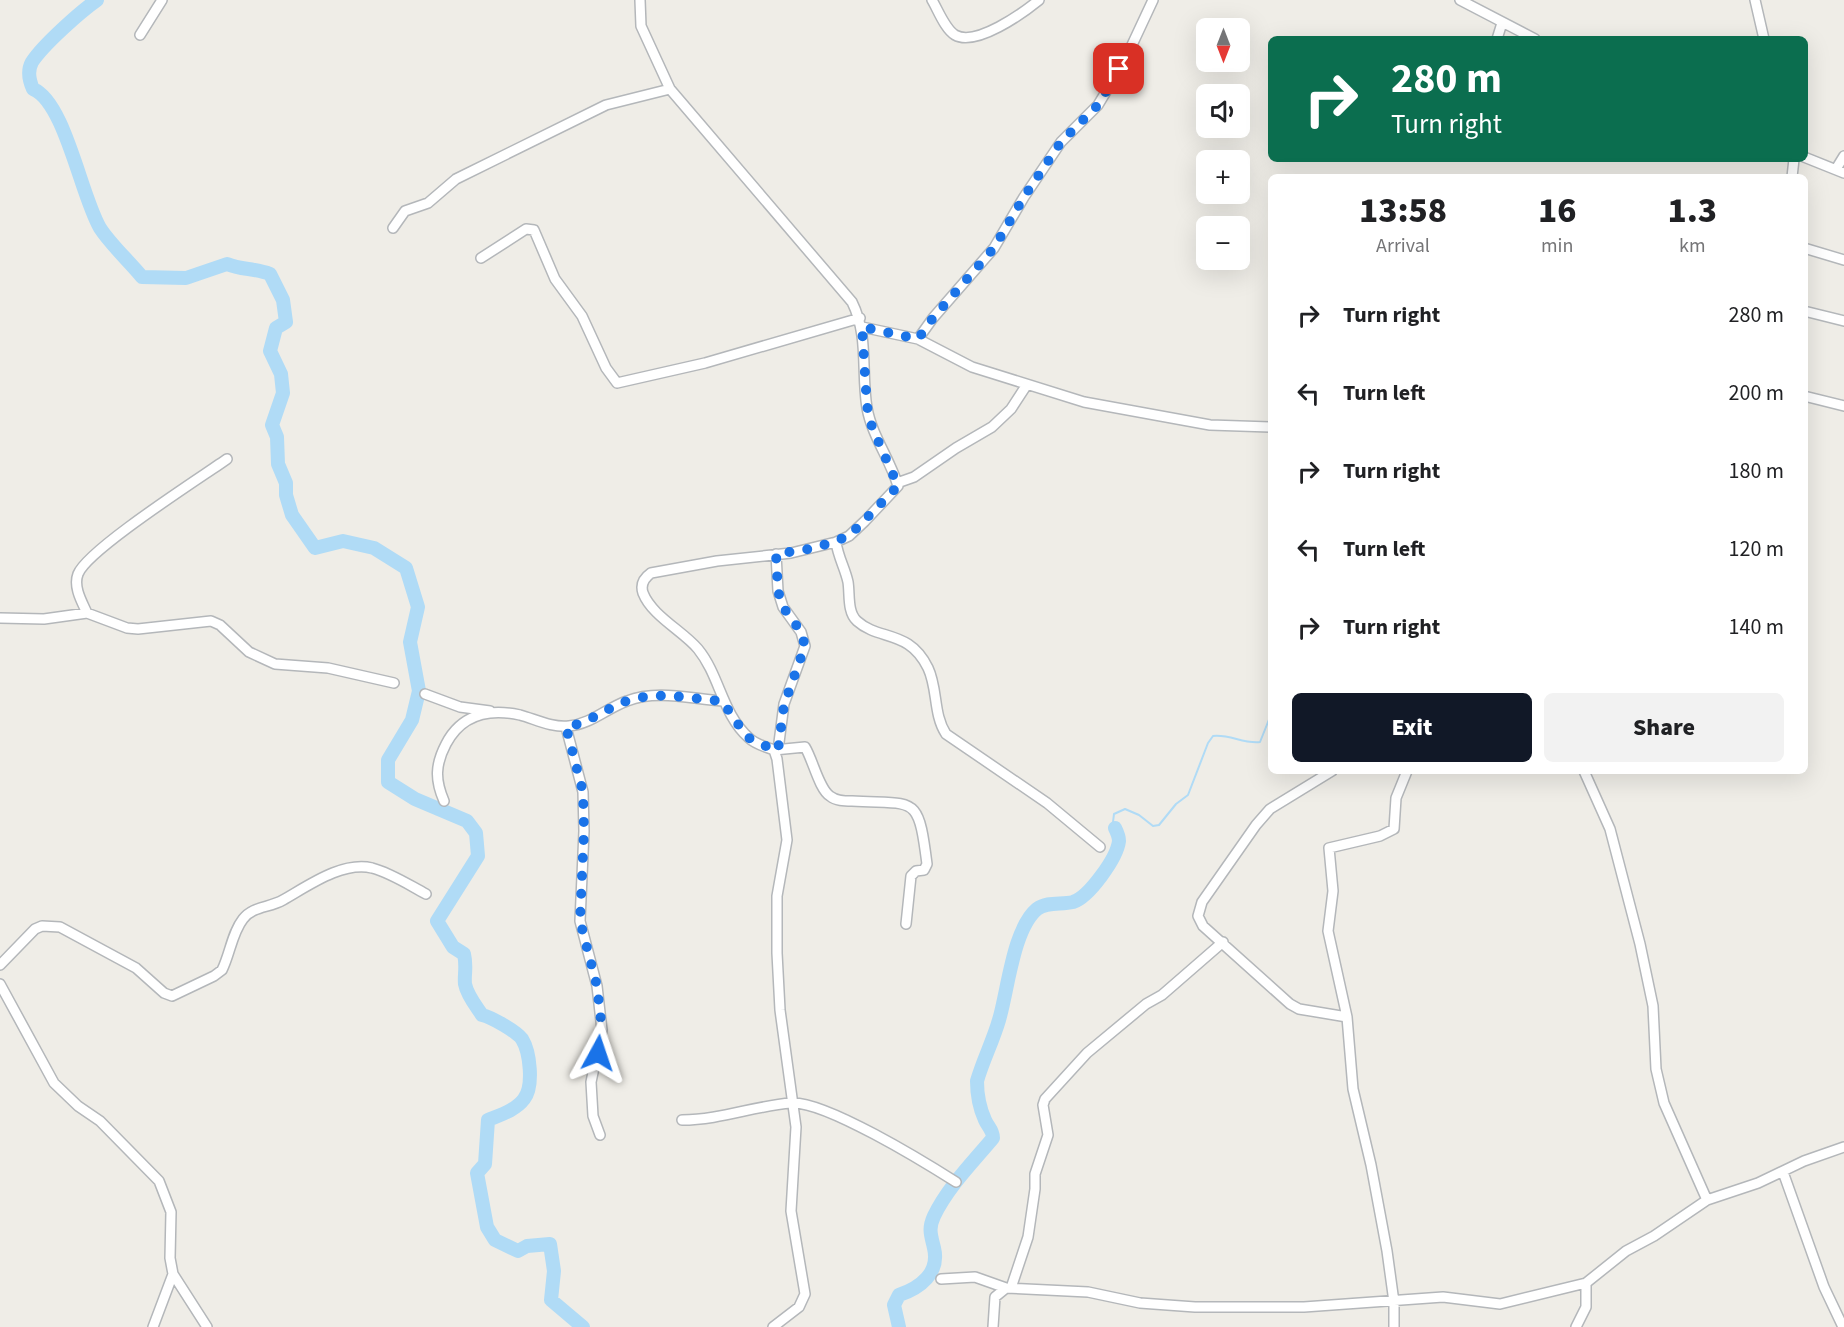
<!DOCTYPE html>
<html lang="en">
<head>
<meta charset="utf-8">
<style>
  :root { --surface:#fff; --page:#f2f2f2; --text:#202124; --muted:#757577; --accent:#111827 }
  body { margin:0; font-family:"Source Sans 3",sans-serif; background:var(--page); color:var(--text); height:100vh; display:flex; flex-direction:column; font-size:22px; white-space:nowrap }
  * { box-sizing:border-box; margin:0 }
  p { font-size:20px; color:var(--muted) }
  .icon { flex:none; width:33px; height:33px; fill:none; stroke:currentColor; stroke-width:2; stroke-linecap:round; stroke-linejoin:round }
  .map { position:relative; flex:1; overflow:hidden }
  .side { position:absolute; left:1268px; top:174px; width:540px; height:600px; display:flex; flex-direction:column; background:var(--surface); border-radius:9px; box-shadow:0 6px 24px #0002 }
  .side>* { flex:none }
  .hud { position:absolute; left:1268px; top:36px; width:540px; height:126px; border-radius:9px; box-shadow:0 6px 24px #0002; background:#0b6e4f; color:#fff; overflow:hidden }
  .needle { width:39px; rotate:180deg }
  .tools { position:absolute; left:1196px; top:18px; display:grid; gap:12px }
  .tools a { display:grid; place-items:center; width:54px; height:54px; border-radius:9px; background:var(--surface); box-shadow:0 6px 24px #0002; font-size:30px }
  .pin { position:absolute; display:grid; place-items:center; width:51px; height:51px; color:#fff; margin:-26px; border-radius:12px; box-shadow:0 3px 9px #0006 }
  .me { position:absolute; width:66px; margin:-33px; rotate:5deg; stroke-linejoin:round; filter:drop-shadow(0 0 4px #0008) }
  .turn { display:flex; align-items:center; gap:21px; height:126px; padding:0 24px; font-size:27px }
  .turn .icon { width:78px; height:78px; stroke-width:2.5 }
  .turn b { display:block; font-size:42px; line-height:51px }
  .eta { display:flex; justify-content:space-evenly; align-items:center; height:102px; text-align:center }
  .eta b { font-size:36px; font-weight:800; line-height:42px }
  .action { display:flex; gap:12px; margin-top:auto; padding:12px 24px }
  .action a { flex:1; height:69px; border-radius:9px; background:var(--accent); color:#fff; font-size:24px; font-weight:800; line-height:69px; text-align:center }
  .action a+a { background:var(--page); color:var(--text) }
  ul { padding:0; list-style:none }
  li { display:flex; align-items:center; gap:18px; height:78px; padding:0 24px }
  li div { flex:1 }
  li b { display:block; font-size:22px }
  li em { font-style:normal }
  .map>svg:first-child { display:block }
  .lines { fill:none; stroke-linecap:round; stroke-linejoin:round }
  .stream { stroke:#b0dbf6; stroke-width:2 }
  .river { stroke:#b0dbf6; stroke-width:14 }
  .street-casing { stroke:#b4b7ba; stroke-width:12 }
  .street { stroke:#fff; stroke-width:9 }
  .route { stroke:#1a73e8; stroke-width:10; stroke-dasharray:0 18 }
</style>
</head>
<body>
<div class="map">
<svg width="1844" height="1327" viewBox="0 0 1844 1327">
  <rect width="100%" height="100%" fill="#efede7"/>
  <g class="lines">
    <path class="stream" d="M 1115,828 L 1113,822 L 1114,814 L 1125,809 L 1139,815 L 1153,826 L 1159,825 L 1176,804 L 1188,795 L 1208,743 L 1213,736 C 1230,734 1243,744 1260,742 L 1270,717"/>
    <path class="river" d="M 97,0 C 80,12 43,45 32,62 C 27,71 29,80 33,89 C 65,102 81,196 100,228 C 111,245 129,261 142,277 L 186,278 L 227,264 C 241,270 255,268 270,274 L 283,300 L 286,322 L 276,328 L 270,351 L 281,374 L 283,393 L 272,425 L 277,437 L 278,464 L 286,483 L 286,495 L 292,515 L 315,548 L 343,541 L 374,548 L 406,568 L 418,607 L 410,642 L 419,691 L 412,720 L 388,760 L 388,782 L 415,799 L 467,821 L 476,833 L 478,856 L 437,921 L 453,947 L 464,954 C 467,967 464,974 465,984 C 467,995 476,1006 482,1015 C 491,1017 516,1031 522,1039 C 530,1052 534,1086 524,1099 C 516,1110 500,1115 488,1120 L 485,1164 L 477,1173 L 487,1227 L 495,1240 L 518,1251 L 527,1246 L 550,1244 L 554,1271 L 551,1300 L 583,1327
      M 899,1327 L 894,1305 L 899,1295 C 920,1288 940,1273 934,1248 C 931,1235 928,1229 934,1216 C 948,1187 973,1162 993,1138 C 993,1130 988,1127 985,1120 C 980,1109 977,1093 977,1081 C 983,1060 993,1041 999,1020 C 1008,990 1013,929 1037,909 C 1048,901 1061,905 1073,902 C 1089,897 1117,858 1119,841 C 1119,837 1117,832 1115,828"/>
    <defs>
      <path id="street" d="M 640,0 L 641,26 L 670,89 L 852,302 C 869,336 861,372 867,408 C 872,436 890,459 898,486 L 865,521 L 849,536 L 836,542 L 791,553 L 717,561 L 651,573 C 644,578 640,584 643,593 C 652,616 683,631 698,649 C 720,676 722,714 749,738 C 755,744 766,747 774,750 L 777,759 L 787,840 L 777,896 L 777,953 L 780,1010 L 796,1127 L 791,1211 L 805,1294 L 799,1307 L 773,1327
        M 932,0 C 938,10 945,29 955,35 C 976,47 1023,13 1039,0
        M 1460,0 L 1535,39
        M 1755,0 L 1764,39
        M 140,35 L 162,0
        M 1497,39 L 1502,23
        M 1804,157 L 1844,173
        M 1836,169 L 1844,156
        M 1792,177 L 1794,159
        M 393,228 L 405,211 L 428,203 L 456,179 L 606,105 L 670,89
        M 1804,248 L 1844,260
        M 481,258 L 526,229 L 534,230 L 555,279 L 582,316 L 606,368 L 617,383 L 705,363 L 860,318
        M 1804,311 L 1844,321
        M 862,327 L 918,339 L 972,367 L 1084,402 L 1210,425 L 1270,427
        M 918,339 L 933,318 L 994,248 L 1024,197 L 1061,142 L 1098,105 L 1125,60 L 1153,0
        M 1804,396 L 1844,406
        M 897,483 L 914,477 L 956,448 L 992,427 L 1011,409 L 1026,386
        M 836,542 C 838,557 845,568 848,582 C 850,594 847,612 857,621 C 879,641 909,629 928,668 C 938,689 933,714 946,734 L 1047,803 L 1100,847
        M 776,554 L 778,591 L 783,607 L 801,632 L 805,646 L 784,704 L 778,750
        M 87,613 C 82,602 73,587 78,574 C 87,550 200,478 227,459
        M 0,618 L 44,619 L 87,613 L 127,628 L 138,629 L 211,621 L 220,625 L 249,652 L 275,664 L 328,668 L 394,683
        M 425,694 L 460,707 L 490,711
        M 566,727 L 583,792 L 584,831 L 580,921 L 597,986 L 602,1030 L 591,1082 L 593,1116 L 600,1135
        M 774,750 L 805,747 C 813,760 819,789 830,796 C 836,801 844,801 852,801 C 916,805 918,793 927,864 L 924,870 L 916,871 L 911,876 L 906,924
        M 1332,771 L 1270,809 L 1256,825 L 1202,902 L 1198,916 L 1203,926 L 1290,1004 L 1299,1009 L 1347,1017
        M 1584,771 L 1610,829 L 1640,944 L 1653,1006 L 1656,1069 L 1664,1103 L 1707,1200
        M 444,801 C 435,780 435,765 446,744 C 461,715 488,708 520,715 C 535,719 552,728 569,726 C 591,724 607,708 627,701 C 657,689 691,699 722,701
        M 0,965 L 35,929 L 42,926 L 60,927 L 136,968 L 164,993 L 172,996 L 214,976 L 222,970 C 230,954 232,933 243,919 C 253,906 269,908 283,900 C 308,886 342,861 372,868 C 391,873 409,885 426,894
        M 0,984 L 54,1083 L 78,1106 L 100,1121 L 159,1181 L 171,1212 L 170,1258 L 173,1274 L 207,1327
        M 682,1120 C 720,1120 754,1106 791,1103 C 824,1100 926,1163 956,1182
        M 1783,1172 L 1824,1287 L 1843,1327
        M 941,1279 L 975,1277 L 1006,1288 L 1088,1292 L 1140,1303 L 1195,1307 L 1304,1307 L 1443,1297 L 1500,1304 L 1586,1283
        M 1011,1288 L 1028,1237 L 1035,1189 L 1035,1174 L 1048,1135 L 1043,1105 L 1045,1099 L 1087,1053 L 1146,1004 L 1162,995 L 1223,942
        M 153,1327 L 173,1274
        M 993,1327 L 995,1297 L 1006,1288
        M 1394,1327 L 1394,1302 L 1387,1251 L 1371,1165 L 1353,1089 L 1347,1017 L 1328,931 L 1333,891 L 1329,848 L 1380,836 L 1394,829 L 1396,798 L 1407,771
        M 1576,1327 L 1586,1307 L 1586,1283 L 1626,1251 L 1654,1236 L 1707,1200 L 1758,1183 L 1804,1161 L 1844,1147"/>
    </defs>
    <use href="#street" class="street-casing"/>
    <use href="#street" class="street"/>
  </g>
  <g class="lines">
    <path class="route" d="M 598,1053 L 602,1029 L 597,986 L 580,921 L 584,831 L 583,792 L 566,727 C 590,723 607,707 630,700 C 660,691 692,699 722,701 L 747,737 L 774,750 L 778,750 L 784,705 L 805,646 L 801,632 L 783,607 L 778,591 L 776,554 L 815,548 L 849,536 L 898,486 L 872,427 L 867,406 L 862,327 L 918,339 L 933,318 L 994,248 L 1024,197 L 1061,142 L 1098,105 L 1119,69"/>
  </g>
</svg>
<div class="tools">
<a><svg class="needle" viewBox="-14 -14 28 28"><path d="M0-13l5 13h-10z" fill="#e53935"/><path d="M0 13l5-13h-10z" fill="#757577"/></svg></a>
<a><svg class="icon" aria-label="sound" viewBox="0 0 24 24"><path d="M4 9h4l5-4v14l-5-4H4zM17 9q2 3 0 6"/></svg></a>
<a>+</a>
<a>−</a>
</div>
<div class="pin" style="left:1119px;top:69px;background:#d93025"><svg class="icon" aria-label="arrive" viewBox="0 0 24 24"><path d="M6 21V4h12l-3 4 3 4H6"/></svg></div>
<svg class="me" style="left:598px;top:1053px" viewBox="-20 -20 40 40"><path d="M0-17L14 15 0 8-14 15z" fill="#1a73e8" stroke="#fff" stroke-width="4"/></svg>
<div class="hud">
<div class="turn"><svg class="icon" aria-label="right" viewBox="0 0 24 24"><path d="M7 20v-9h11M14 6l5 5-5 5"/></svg><div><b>280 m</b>Turn right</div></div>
</div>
<section class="side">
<div class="eta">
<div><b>13:58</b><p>Arrival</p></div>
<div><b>16</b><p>min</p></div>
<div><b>1.3</b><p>km</p></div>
</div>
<ul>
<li><svg class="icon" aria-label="right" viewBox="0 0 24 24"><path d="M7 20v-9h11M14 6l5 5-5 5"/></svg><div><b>Turn right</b></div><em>280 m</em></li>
<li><svg class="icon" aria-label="left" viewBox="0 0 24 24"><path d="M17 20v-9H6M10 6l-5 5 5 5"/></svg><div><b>Turn left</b></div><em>200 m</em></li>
<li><svg class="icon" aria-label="right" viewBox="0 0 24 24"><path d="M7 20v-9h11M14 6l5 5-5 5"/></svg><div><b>Turn right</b></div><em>180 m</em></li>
<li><svg class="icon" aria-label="left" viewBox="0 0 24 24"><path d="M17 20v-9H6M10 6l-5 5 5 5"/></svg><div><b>Turn left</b></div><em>120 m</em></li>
<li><svg class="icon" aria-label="right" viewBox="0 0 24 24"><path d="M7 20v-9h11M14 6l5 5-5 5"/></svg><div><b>Turn right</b></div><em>140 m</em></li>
</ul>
<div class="action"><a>Exit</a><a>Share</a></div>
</section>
</div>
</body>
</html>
